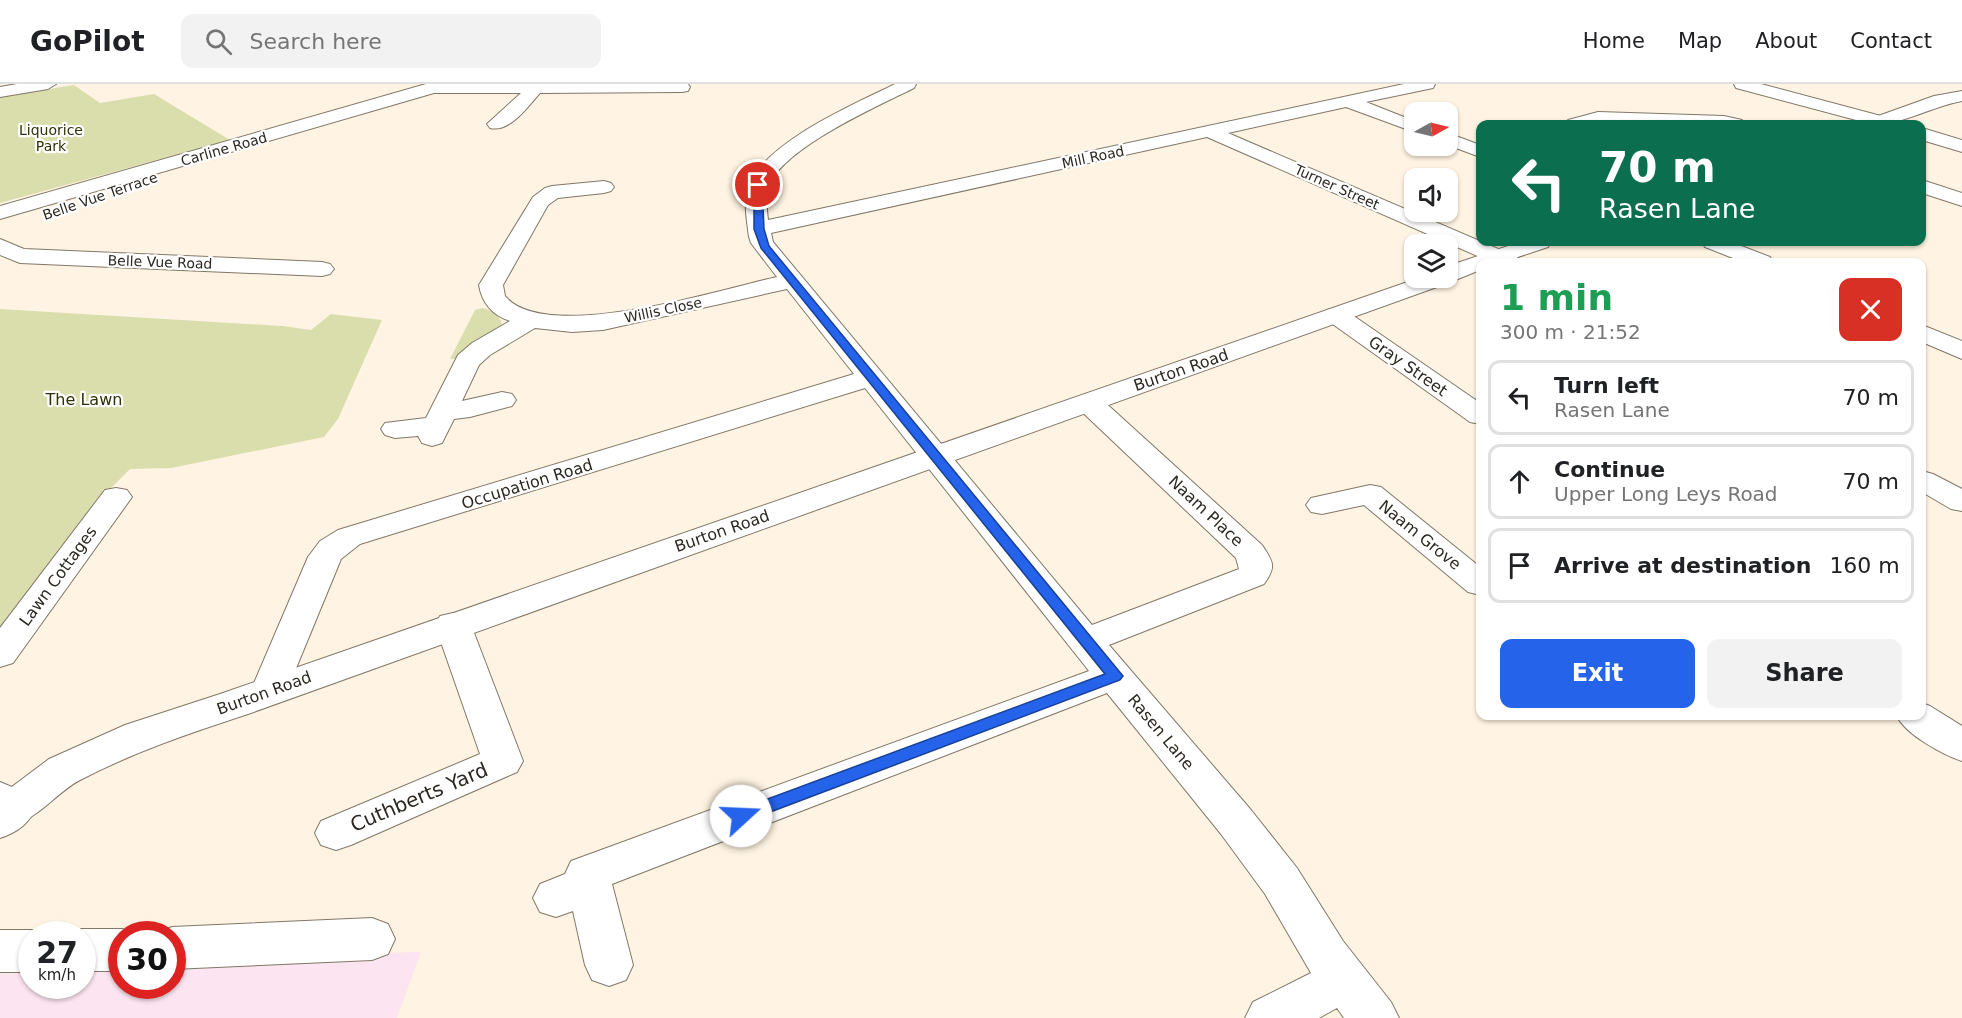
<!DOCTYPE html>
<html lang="en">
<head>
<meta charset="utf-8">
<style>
  :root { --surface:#fff; --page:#f2f2f2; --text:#202124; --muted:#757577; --line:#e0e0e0; --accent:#2563eb }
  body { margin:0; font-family:"DejaVu Sans",sans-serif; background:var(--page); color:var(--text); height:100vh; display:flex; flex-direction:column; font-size:22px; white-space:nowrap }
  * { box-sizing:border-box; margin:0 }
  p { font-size:20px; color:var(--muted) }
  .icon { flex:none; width:33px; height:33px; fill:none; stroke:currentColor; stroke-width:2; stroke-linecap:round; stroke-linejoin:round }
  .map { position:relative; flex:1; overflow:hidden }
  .details { position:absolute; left:1476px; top:174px; width:450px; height:462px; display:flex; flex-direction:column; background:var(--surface); border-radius:12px; box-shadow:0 2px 4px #0004 }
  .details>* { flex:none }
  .top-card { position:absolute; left:1476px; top:36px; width:450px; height:126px; border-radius:12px; box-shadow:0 2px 4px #0004; background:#0b6e4f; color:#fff; overflow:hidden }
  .needle { width:39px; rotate:82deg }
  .fabs { position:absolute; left:1404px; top:18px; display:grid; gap:12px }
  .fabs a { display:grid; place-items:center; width:54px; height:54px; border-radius:12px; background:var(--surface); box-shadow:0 2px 4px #0004; font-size:30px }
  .speed { position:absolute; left:18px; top:837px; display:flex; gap:12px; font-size:30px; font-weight:700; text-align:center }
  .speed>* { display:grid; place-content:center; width:78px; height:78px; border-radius:50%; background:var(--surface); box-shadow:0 2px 4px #0004; line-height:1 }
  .speed small { font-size:15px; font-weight:400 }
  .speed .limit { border:9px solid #d22; background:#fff; color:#111 }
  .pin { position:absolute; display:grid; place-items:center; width:51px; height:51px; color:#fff; margin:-26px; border:3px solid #fff; border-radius:50%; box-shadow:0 2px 6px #0007 }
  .me { position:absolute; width:66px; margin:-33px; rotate:70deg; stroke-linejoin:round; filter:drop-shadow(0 0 4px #0008) }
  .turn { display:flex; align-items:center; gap:21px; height:126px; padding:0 24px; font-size:27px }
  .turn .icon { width:78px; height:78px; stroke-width:2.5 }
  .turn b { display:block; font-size:42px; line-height:51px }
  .round { display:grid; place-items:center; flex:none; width:63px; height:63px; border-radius:12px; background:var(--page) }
  .overview { display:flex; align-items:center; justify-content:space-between; height:102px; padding:0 24px }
  h1 { font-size:36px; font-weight:600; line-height:45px; color:#1e9e55 }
  .button { display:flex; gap:12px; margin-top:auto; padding:12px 24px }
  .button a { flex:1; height:69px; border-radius:12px; background:var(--accent); color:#fff; font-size:24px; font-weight:600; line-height:69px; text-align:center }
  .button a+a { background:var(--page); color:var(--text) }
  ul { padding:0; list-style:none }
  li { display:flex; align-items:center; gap:18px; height:75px; margin:0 12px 9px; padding:0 12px; border:3px solid var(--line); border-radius:12px }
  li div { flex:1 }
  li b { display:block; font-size:22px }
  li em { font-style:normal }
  header { display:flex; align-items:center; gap:36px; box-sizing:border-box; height:84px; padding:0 30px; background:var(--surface); border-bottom:2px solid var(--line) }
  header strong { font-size:28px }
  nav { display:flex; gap:33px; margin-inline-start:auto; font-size:21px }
  .search { width:420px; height:54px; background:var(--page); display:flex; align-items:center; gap:15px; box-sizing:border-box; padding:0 21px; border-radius:12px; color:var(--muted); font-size:22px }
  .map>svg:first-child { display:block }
  .education { fill:#fce4f0 }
  .green { fill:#dadead }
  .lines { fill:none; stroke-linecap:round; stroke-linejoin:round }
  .street-casing { stroke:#807767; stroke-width:2 }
  .secondary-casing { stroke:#807767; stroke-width:2 }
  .street { fill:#fff; fill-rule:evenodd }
  .secondary { fill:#fff; fill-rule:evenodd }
  .route { fill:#2563eb; stroke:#184099; stroke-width:1.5 }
  .labels { text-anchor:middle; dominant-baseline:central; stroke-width:4.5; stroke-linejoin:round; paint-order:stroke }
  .far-park-label { font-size:14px; fill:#2f3006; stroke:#fff }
  .far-street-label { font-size:14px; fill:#2c2821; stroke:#fff }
  .street-label { font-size:16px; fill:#2c2821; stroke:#fff }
  .park-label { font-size:16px; fill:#2f3006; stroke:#fff }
  .near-street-label { font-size:20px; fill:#2c2821; stroke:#fff }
</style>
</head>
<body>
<header>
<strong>GoPilot</strong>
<div class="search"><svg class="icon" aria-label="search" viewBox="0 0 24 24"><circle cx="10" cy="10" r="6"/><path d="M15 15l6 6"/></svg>Search here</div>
<nav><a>Home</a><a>Map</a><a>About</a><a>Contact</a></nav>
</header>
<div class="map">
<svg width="1962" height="934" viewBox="0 0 1962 934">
  <rect width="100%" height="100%" fill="#fff4e3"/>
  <path class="education" d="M 421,868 L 397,934 L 0,934 L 0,881 L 31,877 L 32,902 L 82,902 L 83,874 L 121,874 L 122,902 L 172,902 L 173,873 Z"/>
  <path class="green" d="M 74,1 L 100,19 L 154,10 L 230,56 L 0,119 L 0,13 Z
    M 482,224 C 491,225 502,233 502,242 L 461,275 L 450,275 L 475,226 Z
    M 0,225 L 283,242 L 311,246 L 331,230 L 382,236 L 338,335 L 324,353 L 171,384 L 130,385 L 89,426 L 75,444 L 80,445 L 0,552 Z"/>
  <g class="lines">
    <defs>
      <path id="street" d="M 426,0 L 688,0 L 690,3 L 688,7 L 682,8 L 540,9 C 528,22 510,49 490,44 L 487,40 L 521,9 L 434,9 L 0,135 L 0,122 Z
        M 895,0 L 916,0 L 914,4 C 878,22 780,65 768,104 C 765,114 767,126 768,136 L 1404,0 L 1435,0 L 1433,4 L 1366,18 L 1414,37 L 1414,48 L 1346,23 L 1228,49 L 1517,173 L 1520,178 L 1491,178 L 1207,53 L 771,149 L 773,158 L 1092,541 L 1239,485 L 1236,474 L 1079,325 L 1075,319 L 1079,313 L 1089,311 L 1099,313 L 1262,461 C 1273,478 1277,482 1264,500 L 1109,561 L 1251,726 L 1297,784 L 1343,857 L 1391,918 L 1399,934 L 1344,934 L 1337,924 L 1319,934 L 1245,934 L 1253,918 L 1311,889 L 1265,810 L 1221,750 L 1107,609 L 612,800 L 633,881 L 626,896 L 609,902 L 592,896 L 585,881 L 573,827 L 556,833 L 540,828 L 533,814 L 540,800 L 565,790 L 571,777 L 1089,587 L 865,304 L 360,460 L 341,475 L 283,616 L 270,620 L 257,616 L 251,606 L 308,473 L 320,457 L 338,446 L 854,290 L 787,205 L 603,246 L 572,248 L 535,244 L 490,271 L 479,281 L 462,317 L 502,308 L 512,310 L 516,316 L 512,322 L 470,333 L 454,335 L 442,359 L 432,362 L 422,359 L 418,352 L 395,354 L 385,351 L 381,345 L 385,339 L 426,334 L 458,271 L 472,259 L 510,237 C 492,231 482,219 479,201 L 533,113 L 545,104 L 552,102 L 604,97 L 611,99 L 614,103 L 611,107 L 604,109 L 558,114 L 548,121 L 503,201 L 505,212 C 545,261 722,205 777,193 L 751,159 L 749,153 C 747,138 744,121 747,107 C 759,60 855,20 895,0 Z
        M 1734,0 L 1761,0 L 1896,36 L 1899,40 L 1871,40 L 1736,4 Z
        M 1598,28 L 1724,32 L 1742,36 L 1745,40 L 1565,40 L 1568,36 Z
        M 1922,44 L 1962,56 L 1962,68 L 1922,56 Z
        M 1448,49 L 1480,61 L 1480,73 L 1448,61 Z
        M 1922,96 L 1962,109 L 1962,122 L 1922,109 Z
        M 0,155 L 24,165 L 322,178 L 330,180 L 334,185 L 330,190 L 322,192 L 20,179 L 0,171 Z
        M 1702,158 L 1731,158 L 1770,173 L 1773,178 L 1743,178 L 1705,163 Z
        M 1336,224 L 1345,226 L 1480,319 L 1480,340 L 1470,338 L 1327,236 L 1324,231 L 1327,226 Z
        M 1922,241 L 1962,257 L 1962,275 L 1922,258 Z
        M 1922,387 L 1933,390 L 1962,405 L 1962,427 L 1951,425 L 1922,408 Z
        M 1370,401 L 1381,403 L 1480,483 L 1480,511 L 1468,508 L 1364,421 L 1322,430 L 1311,428 L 1306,421 L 1311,414 Z
        M 116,404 L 127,406 L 132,413 L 13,579 L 0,583 L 0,544 L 105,406 Z
        M 453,529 L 466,532 L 471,541 L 523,677 L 517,688 L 351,761 L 336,766 L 321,761 L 315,749 L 321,737 L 480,670 L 435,541 L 440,532 Z
        M 1922,619 L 1930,622 L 1962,642 L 1962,677 C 1943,671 1905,650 1897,632 L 1922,632 Z
        M 0,698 L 31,711 L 37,723 C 28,740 18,748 0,754 Z
        M 372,834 L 388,840 L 395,855 L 388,870 L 372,876 L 172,885 L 172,850 L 155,850 L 172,843 Z
        M 82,845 L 122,845 L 137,850 L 122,850 L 122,887 L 82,887 L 82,850 L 67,850 Z
        M 0,846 L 32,846 L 44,850 L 32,850 L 32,888 L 0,888 Z"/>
      <path id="secondary" d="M 17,0 L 56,0 L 48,5 L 0,13 L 0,3 Z
        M 1962,7 L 1962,17 C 1929,23 1898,44 1864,40 L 1867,36 L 1934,12 Z
        M 1520,158 L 1551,158 L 1548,163 L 1503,178 L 1480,178 L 1480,186 L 1448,199 L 248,630 C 190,649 134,668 80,696 C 57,708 42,731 16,740 L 0,733 L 1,711 L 49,675 L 125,641 L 220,610 L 1419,194 L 1448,194 L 1448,182 Z"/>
    </defs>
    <use href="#street" class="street-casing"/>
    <use href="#secondary" class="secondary-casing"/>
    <use href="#street" class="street"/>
    <use href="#secondary" class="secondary"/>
  </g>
  <path class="route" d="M 758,99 L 762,101 L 764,145 L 769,162 L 1123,592 L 1120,596 L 741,739 L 735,737 L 732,732 L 735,727 L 1105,590 L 761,164 L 754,145 L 754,101 Z"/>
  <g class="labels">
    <g class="far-park-label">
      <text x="51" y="46">Liquorice<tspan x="51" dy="16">Park</tspan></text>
    </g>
    <g class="far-street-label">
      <text transform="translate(224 65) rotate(-16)">Carline Road</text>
      <text transform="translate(1093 73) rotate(-12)">Mill Road</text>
      <text transform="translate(1337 103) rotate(24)">Turner Street</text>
      <text transform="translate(100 112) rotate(-19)">Belle Vue Terrace</text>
      <text transform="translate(160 178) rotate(2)">Belle Vue Road</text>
      <text transform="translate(663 226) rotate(-12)">Willis Close</text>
    </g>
    <g class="street-label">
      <text transform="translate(1408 282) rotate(35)">Gray Street</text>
      <text transform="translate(1181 286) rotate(-19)">Burton Road</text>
      <text transform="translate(527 400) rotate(-17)">Occupation Road</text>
      <text transform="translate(1206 427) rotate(43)">Naam Place</text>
      <text transform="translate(722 447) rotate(-19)">Burton Road</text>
      <text transform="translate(1420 451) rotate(39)">Naam Grove</text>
      <text transform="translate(58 492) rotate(-54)">Lawn Cottages</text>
      <text transform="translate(264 609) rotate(-20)">Burton Road</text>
      <text transform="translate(1161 648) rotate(50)">Rasen Lane</text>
    </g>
    <g class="park-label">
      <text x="84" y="315">The Lawn</text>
    </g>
    <g class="near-street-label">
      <text transform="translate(419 713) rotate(-23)">Cuthberts Yard</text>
    </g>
  </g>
</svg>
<div class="fabs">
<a><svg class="needle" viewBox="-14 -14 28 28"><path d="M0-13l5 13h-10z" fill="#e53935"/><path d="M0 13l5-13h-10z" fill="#757577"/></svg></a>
<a><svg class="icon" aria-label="sound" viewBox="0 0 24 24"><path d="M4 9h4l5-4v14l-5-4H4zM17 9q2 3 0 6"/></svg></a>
<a><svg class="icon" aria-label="layers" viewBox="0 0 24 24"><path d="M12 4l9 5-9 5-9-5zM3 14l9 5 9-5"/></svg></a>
</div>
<div class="speed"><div>27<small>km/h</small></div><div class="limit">30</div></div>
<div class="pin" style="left:758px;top:101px;background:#d93025"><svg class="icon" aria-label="arrive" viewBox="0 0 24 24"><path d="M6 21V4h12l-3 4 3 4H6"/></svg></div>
<svg class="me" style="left:741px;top:732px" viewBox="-20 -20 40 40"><circle r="19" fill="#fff"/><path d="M0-13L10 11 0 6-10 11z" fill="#2563eb"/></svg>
<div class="top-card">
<div class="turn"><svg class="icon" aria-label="left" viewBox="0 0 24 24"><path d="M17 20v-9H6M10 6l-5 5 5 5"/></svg><div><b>70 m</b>Rasen Lane</div></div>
</div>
<section class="details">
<div class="overview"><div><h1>1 min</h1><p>300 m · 21:52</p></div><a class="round" style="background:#d93025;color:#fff"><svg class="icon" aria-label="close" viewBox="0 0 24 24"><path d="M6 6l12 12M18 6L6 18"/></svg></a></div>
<ul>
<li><svg class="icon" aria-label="left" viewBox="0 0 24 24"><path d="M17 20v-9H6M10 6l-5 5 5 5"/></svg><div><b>Turn left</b><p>Rasen Lane</p></div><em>70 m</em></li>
<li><svg class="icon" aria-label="ahead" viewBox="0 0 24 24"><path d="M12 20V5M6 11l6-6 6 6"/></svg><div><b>Continue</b><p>Upper Long Leys Road</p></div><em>70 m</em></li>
<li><svg class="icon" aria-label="arrive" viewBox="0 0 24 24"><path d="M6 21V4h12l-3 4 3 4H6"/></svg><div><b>Arrive at destination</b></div><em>160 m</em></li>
</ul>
<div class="button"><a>Exit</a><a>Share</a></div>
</section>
</div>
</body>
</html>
